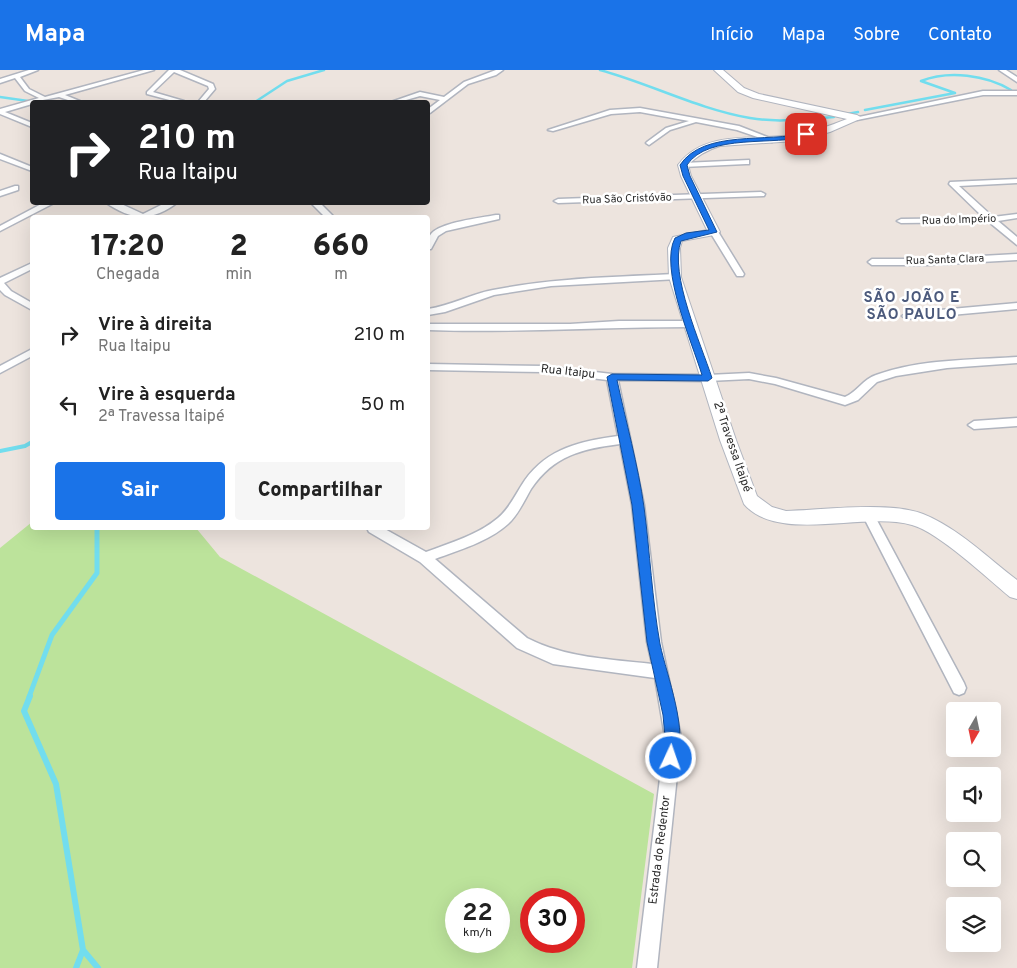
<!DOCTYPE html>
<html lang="pt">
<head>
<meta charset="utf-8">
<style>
  :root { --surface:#fff; --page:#f6f6f6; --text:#222; --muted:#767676; --accent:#1a73e8 }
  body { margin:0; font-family:Overpass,sans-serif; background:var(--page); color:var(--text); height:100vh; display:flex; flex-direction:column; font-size:19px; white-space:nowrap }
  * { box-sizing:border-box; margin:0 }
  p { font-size:16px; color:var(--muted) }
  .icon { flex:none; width:28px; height:28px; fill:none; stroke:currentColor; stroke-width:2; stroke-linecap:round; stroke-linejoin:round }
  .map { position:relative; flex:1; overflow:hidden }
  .sheet { position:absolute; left:30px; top:145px; width:400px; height:315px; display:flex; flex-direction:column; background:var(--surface); border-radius:5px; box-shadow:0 5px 20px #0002 }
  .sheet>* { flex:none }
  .top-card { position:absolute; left:30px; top:30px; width:400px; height:105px; border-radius:5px; box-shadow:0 5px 20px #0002; background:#202124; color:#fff; overflow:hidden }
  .needle { width:32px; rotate:189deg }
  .controls { position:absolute; left:946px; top:632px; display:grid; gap:10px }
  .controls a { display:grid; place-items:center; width:55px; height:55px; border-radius:5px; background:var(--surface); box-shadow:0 5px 20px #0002; font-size:25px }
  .speed { position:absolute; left:445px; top:818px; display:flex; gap:10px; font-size:25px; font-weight:700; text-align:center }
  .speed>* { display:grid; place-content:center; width:65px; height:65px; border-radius:50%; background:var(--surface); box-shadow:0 5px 20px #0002; line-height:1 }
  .speed small { font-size:12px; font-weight:400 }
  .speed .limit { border:8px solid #d22; background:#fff; color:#111 }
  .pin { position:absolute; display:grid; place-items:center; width:42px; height:42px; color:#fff; margin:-21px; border-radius:10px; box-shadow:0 2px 8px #0006 }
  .me { position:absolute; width:55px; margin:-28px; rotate:3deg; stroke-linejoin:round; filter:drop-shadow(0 0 4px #0008) }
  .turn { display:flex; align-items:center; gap:18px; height:105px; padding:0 25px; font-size:22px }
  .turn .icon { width:65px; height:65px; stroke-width:2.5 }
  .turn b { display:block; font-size:35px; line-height:42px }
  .eta { display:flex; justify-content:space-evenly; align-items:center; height:85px; text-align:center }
  .eta b { font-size:30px; font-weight:800; line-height:35px }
  .primary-button { display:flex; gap:10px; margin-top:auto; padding:10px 25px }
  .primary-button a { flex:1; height:58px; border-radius:5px; background:var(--accent); color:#fff; font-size:20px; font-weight:800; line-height:58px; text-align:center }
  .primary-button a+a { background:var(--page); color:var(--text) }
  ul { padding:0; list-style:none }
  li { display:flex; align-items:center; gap:15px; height:70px; padding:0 25px }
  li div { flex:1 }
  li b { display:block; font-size:19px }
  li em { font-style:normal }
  header { display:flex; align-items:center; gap:30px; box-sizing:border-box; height:70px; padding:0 25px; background:var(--accent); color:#fff }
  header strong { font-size:24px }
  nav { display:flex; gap:28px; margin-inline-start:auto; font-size:18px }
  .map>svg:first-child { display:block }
  .green { fill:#bce39b; fill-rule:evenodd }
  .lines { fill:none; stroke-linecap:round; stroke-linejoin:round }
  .stream-far3 { stroke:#72ddee; stroke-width:2.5 }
  .stream-far2 { stroke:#72ddee; stroke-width:4 }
  .stream-far1 { stroke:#72ddee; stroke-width:5 }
  .stream { stroke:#72ddee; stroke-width:6 }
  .street-casing { stroke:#b1b5bf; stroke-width:3 }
  .secondary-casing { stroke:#b1b5bf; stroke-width:2 }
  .street { fill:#fff; fill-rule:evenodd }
  .secondary { fill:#fff; fill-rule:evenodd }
  .route { fill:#1a73e8; stroke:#114b97 }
  .labels { text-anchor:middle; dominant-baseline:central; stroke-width:5; stroke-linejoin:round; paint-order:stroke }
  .far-street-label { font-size:11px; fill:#2b2b2b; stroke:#fff }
  .street-label { font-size:12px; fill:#2b2b2b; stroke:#fff }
  .far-district-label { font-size:15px; font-weight:bold; letter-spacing:1px; fill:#4c5a7c; stroke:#fff }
</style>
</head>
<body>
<header>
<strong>Mapa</strong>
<nav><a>Início</a><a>Mapa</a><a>Sobre</a><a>Contato</a></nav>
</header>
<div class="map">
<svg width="1017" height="898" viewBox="0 0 1017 898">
  <rect width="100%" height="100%" fill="#ede4de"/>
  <path class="green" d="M 32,452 L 32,458 L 196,458 L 220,487 L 654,724 L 632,898 L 0,898 L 0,478 ZM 456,829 L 499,829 L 499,871 L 456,871 ZM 531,829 L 574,829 L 574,871 L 531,871 Z"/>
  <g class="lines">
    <path class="stream-far3" d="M 600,0 C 651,14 698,39 750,48 C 778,53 806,49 834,47
      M 0,27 L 28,31
      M 255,32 L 287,11 L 324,0
      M 865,40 L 955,23 L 921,11 C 949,0 986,5 1011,20
      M 847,44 L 858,42"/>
    <path class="stream-far2" d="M 0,381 L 25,376 L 32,372"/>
    <path class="stream-far1" d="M 29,627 L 52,565 L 97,503 L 97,458"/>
    <path class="stream" d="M 30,626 L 24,641 L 56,714 L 83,880 L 98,898
      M 76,898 L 83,880"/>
    <defs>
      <path id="street" d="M 29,0 L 38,0 L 20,7 L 29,19 L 45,27 L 144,0 L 154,0 L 65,25 L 82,32 L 74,32 L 59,27 L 32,32 L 32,34 L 5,42 L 32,53 L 32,57 L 0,44 L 0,39 L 39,28 L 25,21 L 15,8 L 0,13 L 0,9 Z
        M 169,0 L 180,0 L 213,14 L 215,19 L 204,32 L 198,32 L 209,19 L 208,16 L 174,2 L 153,22 L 184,31 L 185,32 L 177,32 L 147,24 L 147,22 Z
        M 496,0 L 503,0 L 496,5 L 468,14 L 430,43 L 428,44 L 428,39 L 440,30 L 420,26 L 399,32 L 391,32 L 420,22 L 444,27 L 464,12 Z
        M 999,0 L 1006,0 L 1017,7 L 1017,12 Z
        M 983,21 L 1017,21 L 1017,25 L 983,25 L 857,50 L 854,48 Z
        M 640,38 L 739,56 L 775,70 L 772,72 L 737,60 L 696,52 L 670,60 L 649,75 L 646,73 L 647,72 L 666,58 L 689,51 L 640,42 L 611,44 L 553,61 L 548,60 L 610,40 Z
        M 0,84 L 32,97 L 32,101 L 0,89 Z
        M 749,90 L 749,94 L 746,94 L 683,97 L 679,95 L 683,93 Z
        M 1017,109 L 1017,113 L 959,116 L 993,147 L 1017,144 L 1017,148 L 998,151 L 1017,167 L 1017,175 L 989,152 L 901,153 L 897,151 L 901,149 L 984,148 L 949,114 L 950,112 Z
        M 15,116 L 18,116 L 18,120 L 0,126 L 0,121 Z
        M 761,122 L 765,124 L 764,126 L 558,133 L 554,131 L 558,129 Z
        M 45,132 L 56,132 L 0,161 L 0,156 Z
        M 105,132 L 117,132 L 143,144 L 167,132 L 178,132 C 152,152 132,151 105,132 Z
        M 310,132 L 319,132 L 335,148 L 326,148 Z
        M 496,145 L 499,145 L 499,149 L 446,161 L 438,166 L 431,179 L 428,179 C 428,173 427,169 431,164 C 441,152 480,148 496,145 Z
        M 711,160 L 717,160 L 744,204 L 743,206 L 737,206 L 710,162 Z
        M 1017,184 L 1017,190 L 927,195 L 872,195 L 868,192 L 872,189 L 927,189 Z
        M 32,193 L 32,199 L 4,213 L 11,221 L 32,233 L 32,240 L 5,225 L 0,220 L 0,208 Z
        M 675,204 L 679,207 L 678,209 L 551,216 L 494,225 L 445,242 L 428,245 L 428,239 C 450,236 471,224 493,220 C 553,208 614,207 675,204 Z
        M 1017,233 L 1017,239 L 907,249 L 902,246 L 907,243 Z
        M 619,251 L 690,251 L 695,254 L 690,257 C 603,257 515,263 428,260 L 428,254 L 570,254 Z
        M 32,279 L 32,286 L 0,303 L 0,296 Z
        M 1017,287 L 1017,293 L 947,298 L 896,306 L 877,312 L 858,330 L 845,335 L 775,314 L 749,309 L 708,311 L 618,310 L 644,435 L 661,572 L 681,667 L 657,898 L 637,898 L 665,667 L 655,608 L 553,594 L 517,578 L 420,492 L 369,462 L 367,458 L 383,458 L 426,482 C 450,473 478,465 498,448 C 510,438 516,423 525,410 C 548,378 581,371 618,366 L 607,310 L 543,302 L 428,300 L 428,294 L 543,296 L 612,304 L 708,305 L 749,303 L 776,308 L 845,327 C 857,322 863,309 876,305 C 920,289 971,290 1017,287 ZM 620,374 L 632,435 L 647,572 L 652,594 C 609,589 566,588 527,568 L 435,489 C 459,480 488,472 508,454 C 518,445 524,431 531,419 C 554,385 582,379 620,374 Z
        M 1017,348 L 1017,356 L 974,359 L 968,355 L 974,351 Z
        M 868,439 L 872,441 L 964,613 L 966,618 L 964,623 L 959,625 L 954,623 L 862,444 L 864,441 Z"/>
      <path id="secondary" d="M 714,0 L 723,0 L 744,18 L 759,24 L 857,45 L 862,48 L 830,62 L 795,71 L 720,76 C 707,80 698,85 688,95 L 691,106 L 720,162 L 714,165 L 682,171 L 680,178 L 681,207 L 736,370 L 757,426 L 772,437 L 786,441 C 823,440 890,431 923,444 C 958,458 988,488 1017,510 L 1017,529 L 1010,527 C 987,508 938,462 912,455 C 864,441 778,474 744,434 L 720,370 L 669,207 L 668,178 L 673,167 L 707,160 L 681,106 L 678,95 C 705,59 753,71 792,65 C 811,63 829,56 847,49 L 753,28 L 738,22 Z"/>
    </defs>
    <use href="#street" class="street-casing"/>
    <use href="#secondary" class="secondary-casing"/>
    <use href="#street" class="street"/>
    <use href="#secondary" class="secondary"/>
  </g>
  <path class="route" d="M 806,63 L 810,64 L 809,66 C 775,76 708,63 687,95 L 690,106 L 717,162 L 681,171 C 669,204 701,274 712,308 L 708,311 L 617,310 C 626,352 638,395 644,437 C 650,482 652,529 660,574 C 667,607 689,661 676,693 L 671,695 L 666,693 L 663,688 L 665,667 L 663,645 L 647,572 L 632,435 L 607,307 L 612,304 L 702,305 C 692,272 659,198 675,168 L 686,163 L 709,160 L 683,106 L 680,95 C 704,59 768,73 806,63 Z"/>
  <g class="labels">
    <g class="far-street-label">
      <text transform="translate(627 129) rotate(-2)">Rua São Cristóvão</text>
      <text transform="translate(959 150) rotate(-2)">Rua do Império</text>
      <text transform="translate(945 190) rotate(-2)">Rua Santa Clara</text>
    </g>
    <g class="street-label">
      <text transform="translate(568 302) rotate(6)">Rua Itaipu</text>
      <text transform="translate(732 377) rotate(71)">2ª Travessa Itaipé</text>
      <text transform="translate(660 780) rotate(-83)">Estrada do Redentor</text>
    </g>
    <g class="far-district-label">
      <text x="912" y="228">SÃO JOÃO E<tspan x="912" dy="17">SÃO PAULO</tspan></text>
    </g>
  </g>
</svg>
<div class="controls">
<a><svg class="needle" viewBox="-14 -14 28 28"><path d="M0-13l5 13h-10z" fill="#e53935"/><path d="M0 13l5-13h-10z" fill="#767676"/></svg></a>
<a><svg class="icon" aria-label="sound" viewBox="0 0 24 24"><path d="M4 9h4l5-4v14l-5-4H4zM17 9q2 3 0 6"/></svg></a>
<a><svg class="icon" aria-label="search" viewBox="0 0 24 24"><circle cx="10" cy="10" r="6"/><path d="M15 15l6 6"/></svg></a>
<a><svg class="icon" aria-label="layers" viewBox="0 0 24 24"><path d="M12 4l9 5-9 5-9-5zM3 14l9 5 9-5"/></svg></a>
</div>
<div class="speed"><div>22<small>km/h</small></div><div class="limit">30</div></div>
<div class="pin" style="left:806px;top:64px;background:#d93025"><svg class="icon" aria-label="arrive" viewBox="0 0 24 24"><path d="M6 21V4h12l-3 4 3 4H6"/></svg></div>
<svg class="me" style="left:671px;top:688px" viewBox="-20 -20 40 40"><circle r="17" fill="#1a73e8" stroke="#fff" stroke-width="3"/><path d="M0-11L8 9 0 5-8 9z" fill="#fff"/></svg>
<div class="top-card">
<div class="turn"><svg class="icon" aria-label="right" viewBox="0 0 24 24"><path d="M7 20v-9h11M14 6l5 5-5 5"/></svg><div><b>210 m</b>Rua Itaipu</div></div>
</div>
<section class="sheet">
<div class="eta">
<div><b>17:20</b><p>Chegada</p></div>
<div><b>2</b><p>min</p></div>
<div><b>660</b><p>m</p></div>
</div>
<ul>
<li><svg class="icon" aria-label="right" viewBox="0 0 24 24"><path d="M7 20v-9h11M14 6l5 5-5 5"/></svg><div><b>Vire à direita</b><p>Rua Itaipu</p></div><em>210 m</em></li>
<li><svg class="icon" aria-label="left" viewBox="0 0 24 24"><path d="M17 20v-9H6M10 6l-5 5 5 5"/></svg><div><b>Vire à esquerda</b><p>2ª Travessa Itaipé</p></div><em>50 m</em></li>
</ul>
<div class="primary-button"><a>Sair</a><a>Compartilhar</a></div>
</section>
</div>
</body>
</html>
